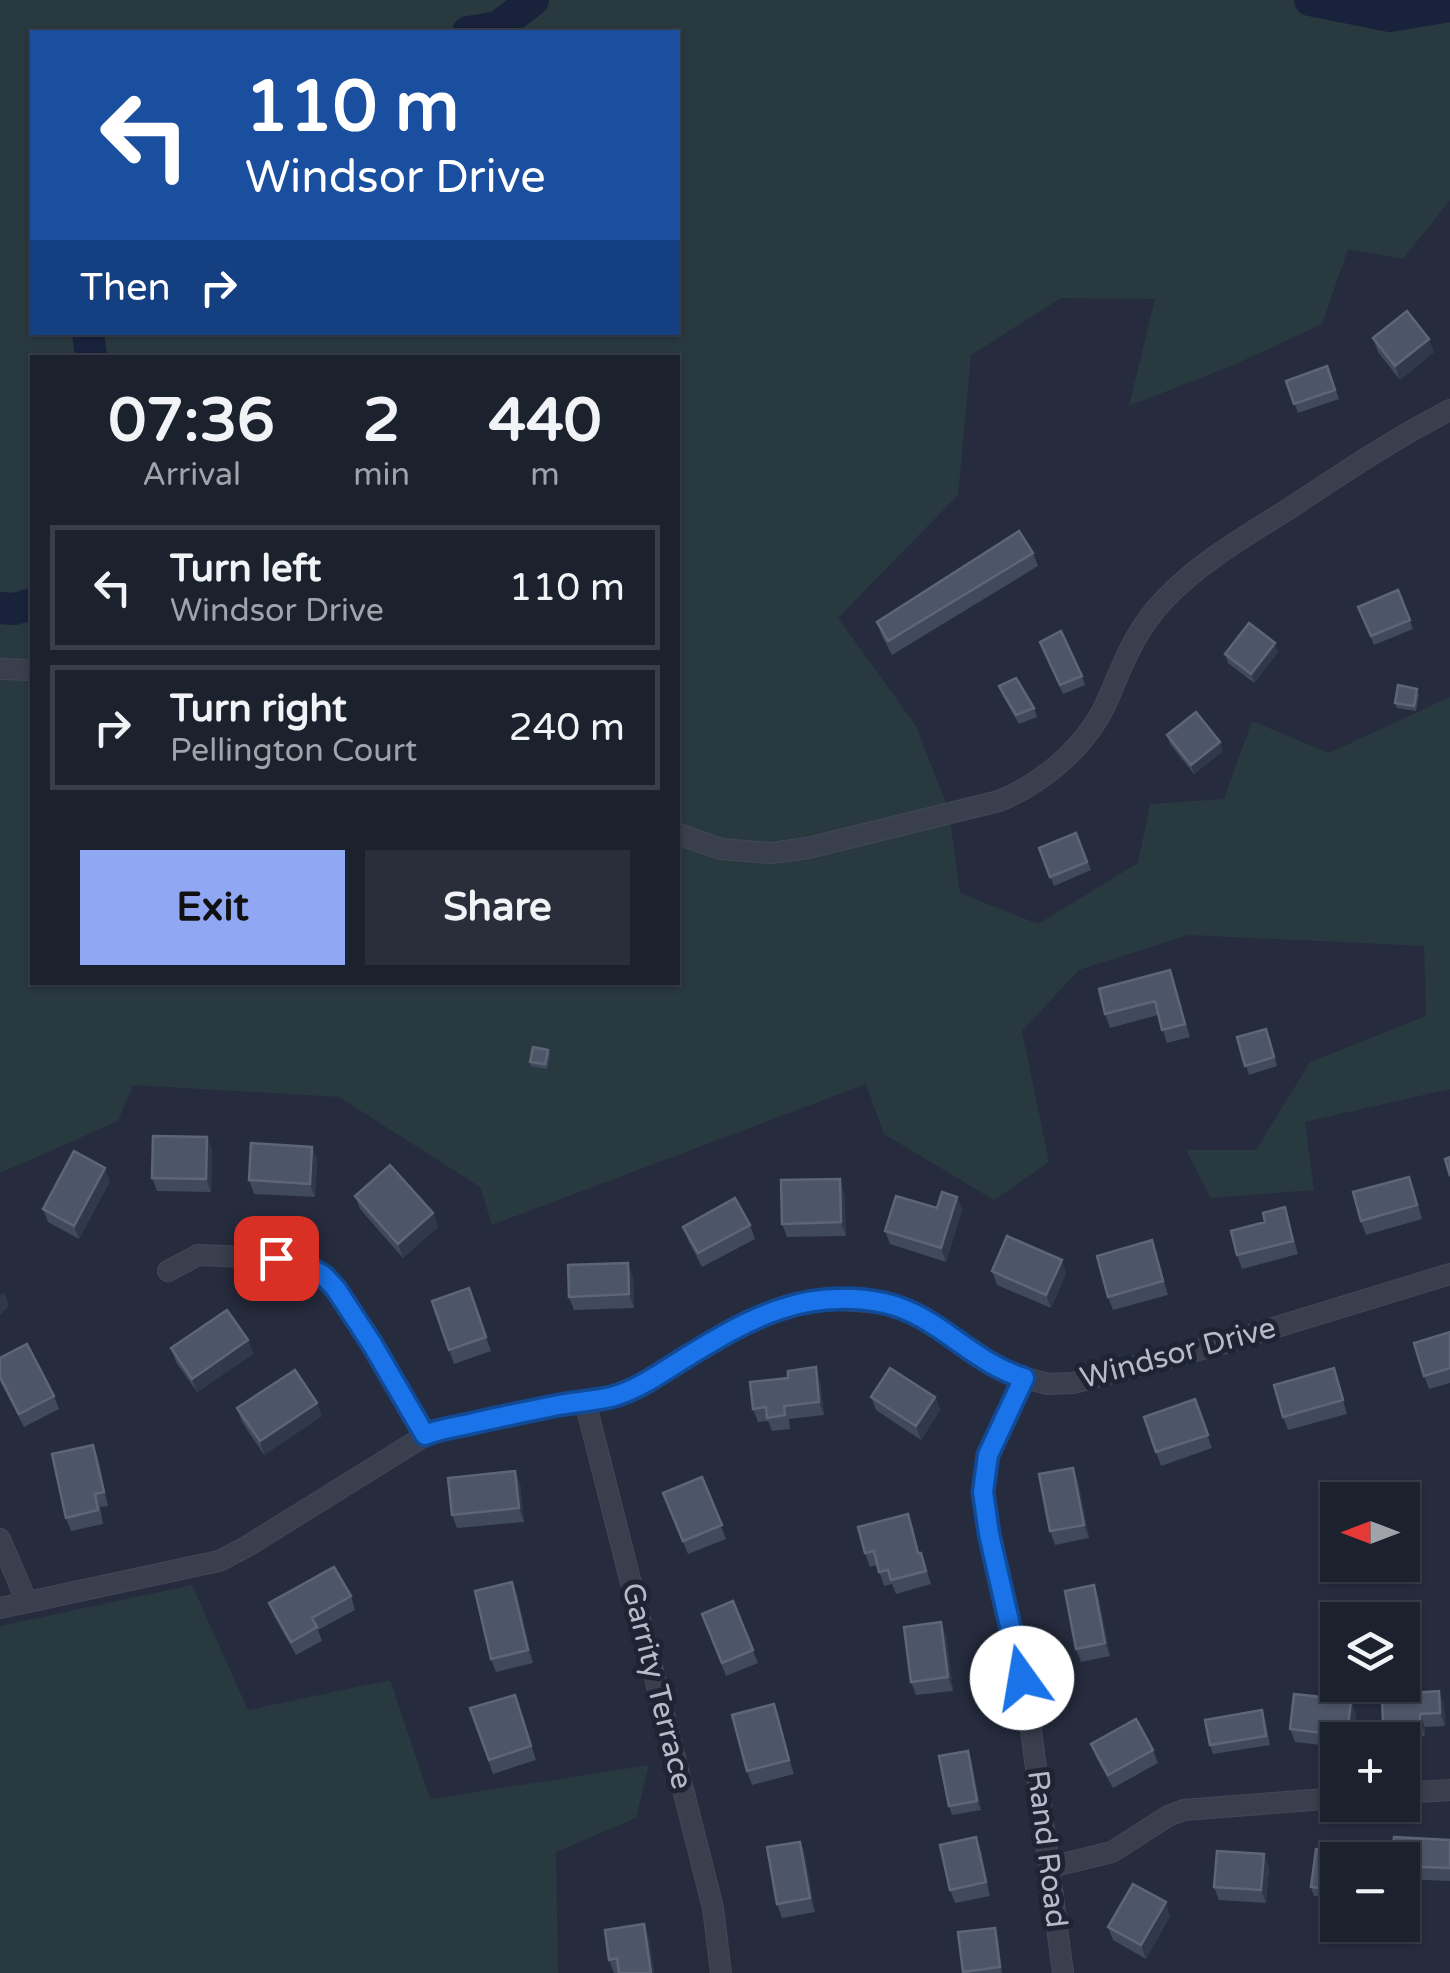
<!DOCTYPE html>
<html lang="en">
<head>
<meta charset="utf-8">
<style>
  :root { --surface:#1c212e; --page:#292e3a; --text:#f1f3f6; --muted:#a0a3aa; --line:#3a3e4a; --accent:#90a7f4 }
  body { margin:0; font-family:"Varela Round",sans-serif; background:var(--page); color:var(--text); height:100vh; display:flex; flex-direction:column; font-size:38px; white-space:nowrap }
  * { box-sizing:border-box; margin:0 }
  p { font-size:32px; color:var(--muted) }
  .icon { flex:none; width:55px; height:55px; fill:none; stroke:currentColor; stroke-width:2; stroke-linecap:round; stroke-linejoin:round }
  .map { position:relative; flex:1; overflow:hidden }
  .panel { position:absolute; left:30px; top:355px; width:650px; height:630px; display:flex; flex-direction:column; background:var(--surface); border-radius:0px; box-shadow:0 2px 8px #0004,0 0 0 2px var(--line) }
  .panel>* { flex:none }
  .top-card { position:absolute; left:30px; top:30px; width:650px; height:305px; border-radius:0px; box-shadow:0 2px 8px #0004,0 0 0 2px var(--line); background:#1a4fa0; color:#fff; overflow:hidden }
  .needle { width:65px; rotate:270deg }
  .tools { position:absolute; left:1320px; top:1482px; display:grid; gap:20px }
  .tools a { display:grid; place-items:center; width:100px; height:100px; border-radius:0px; background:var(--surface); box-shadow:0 2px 8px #0004,0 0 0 2px var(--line); font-size:50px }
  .pin { position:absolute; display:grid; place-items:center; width:85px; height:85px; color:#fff; margin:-42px; border-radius:20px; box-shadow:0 5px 15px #0006 }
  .me { position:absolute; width:110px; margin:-55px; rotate:347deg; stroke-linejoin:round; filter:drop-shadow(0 0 8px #0008) }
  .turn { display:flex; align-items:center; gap:35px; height:210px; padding:0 50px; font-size:45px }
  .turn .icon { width:130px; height:130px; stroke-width:2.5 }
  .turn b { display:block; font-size:70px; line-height:85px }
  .then { display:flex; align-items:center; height:95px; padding:0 50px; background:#0003; gap:20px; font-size:38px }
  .eta { display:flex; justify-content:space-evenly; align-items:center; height:170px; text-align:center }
  .eta b { font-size:60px; font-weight:700; line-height:70px }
  .primary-button { display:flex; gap:20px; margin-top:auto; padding:20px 50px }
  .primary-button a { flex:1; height:115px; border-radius:0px; background:var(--accent); color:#111; font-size:40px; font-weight:700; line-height:115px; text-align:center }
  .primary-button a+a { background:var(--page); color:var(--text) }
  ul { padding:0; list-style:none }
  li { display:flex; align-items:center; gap:30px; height:125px; margin:0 20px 15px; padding:0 30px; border:5px solid var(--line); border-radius:0px }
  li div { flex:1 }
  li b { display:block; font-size:38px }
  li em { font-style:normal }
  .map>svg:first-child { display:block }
  .green { fill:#28393f; fill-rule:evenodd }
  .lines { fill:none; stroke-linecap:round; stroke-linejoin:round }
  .river { stroke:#19223b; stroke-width:32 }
  .minor-casing { stroke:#434857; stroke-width:22 }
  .minor { stroke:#3a3f4e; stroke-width:20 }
  .wall { fill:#41495c }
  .shaded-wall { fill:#31384b }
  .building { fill:#4d5568; stroke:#5e6577; stroke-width:2.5 }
  .route-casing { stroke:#114b97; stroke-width:25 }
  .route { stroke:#1a73e8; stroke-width:18 }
  .labels { text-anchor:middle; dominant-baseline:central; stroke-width:10; stroke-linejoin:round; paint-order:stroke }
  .street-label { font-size:30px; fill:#b6bac9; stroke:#1e2433 }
</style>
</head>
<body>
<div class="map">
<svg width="1450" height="1973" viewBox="0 0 1450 1973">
  <rect width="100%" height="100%" fill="#262c3e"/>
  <path class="green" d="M 0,0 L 1450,0 L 1450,200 L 1403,259 L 1348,249 L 1322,324 L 1236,364 L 1129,406 L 1155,299 L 1061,298 L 971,355 L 958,495 L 838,618 L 916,726 L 949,811 L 960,893 L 1038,924 L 1138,863 L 1150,804 L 1224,799 L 1252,721 L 1329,753 L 1450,697 L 1450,1089 L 1305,1122 L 1314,1190 L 1211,1198 L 1186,1150 L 1256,1150 L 1310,1062 L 1426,1016 L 1424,946 L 1188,935 L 1079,970 L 1022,1031 L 1049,1162 L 994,1200 L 884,1134 L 866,1084 L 492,1225 L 480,1187 L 339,1097 L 133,1085 L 118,1121 L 0,1173 ZM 32,32 L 678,32 L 678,332 L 32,332 ZM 32,358 L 678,358 L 678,982 L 32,982 Z
    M 192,1585 L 248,1710 L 390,1680 L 430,1799 L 649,1765 L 636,1818 L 556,1852 L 558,1973 L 0,1973 L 0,1626 Z"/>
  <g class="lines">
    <path class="river" d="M 1310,0 L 1390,16 L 1450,6
      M 468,32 L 498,27 L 533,0
      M 88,332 L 91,358
      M 0,608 L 14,609 L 32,604"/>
    <defs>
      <path id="minor" d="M 0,669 L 32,670
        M 678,834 L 721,849 L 771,853 L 808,848 L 999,801 C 1045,782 1088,745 1108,699 C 1124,662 1135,630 1164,600 C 1199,563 1244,537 1287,510 C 1340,475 1393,439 1450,410
        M 168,1271 L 198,1255 L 275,1258 L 302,1262 L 316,1270 L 337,1289 L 372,1345 L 425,1435
        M 1024,1379 L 988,1455 L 983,1492 L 989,1535 L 1029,1715 L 1063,1973
        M 585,1401 L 713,1908 L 721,1973
        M 0,1539 L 27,1602
        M 0,1608 L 219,1561 L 246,1547 L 431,1432 L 529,1411 L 613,1396 L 643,1384 L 747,1321 L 789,1305 L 826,1299 L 883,1303 L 904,1309 L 923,1318 L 999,1368 L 1017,1376 L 1048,1384 L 1073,1383 L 1221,1344 L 1450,1274
        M 1402,1793 L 1450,1790
        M 1050,1867 L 1112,1852 L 1168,1816 L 1184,1810 L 1338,1798"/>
    </defs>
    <use href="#minor" class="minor-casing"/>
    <use href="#minor" class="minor"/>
  </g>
  <path class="wall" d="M 1373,338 L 1434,352 L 1400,380 L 1378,352 Z
    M 1327,366 L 1339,399 L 1298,413 L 1286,381 Z
    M 1033,553 L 1038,566 L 892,655 L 882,636 L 877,622 Z
    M 1398,590 L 1413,629 L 1374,645 L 1358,607 Z
    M 1043,651 L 1082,676 L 1085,685 L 1063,694 Z
    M 1278,652 L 1254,683 L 1228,663 L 1225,654 Z
    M 999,686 L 1034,708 L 1037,717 L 1019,724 L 1002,695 Z
    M 1419,693 L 1416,711 L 1397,708 L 1395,703 Z
    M 1167,735 L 1223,751 L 1194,774 L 1170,744 Z
    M 1076,833 L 1091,870 L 1054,886 L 1039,848 Z
    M 1170,970 L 1190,1037 L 1167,1043 L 1158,1015 L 1110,1028 L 1105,1014 Z
    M 1237,1037 L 1270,1038 L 1277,1066 L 1249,1075 Z
    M 548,1050 L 550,1054 L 547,1069 L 531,1066 L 530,1062 Z
    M 207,1137 L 212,1150 L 211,1192 L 157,1191 L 152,1178 Z
    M 312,1147 L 317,1160 L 315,1197 L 254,1194 L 249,1180 Z
    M 110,1181 L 79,1239 L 48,1222 L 43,1209 Z
    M 1414,1190 L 1422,1219 L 1366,1235 L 1361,1221 Z
    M 844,1192 L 846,1236 L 787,1237 L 782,1224 Z
    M 355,1196 L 433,1213 L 438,1227 L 403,1258 L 360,1209 Z
    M 957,1197 L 962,1210 L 946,1262 L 890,1244 L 885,1231 L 937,1208 Z
    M 1285,1207 L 1298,1254 L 1242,1269 L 1237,1255 L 1265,1222 Z
    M 750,1225 L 755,1239 L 702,1267 L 688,1240 L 683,1227 Z
    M 1152,1240 L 1168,1295 L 1113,1310 L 1108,1297 Z
    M 992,1271 L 1066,1273 L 1051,1308 L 997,1285 Z
    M 633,1277 L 634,1308 L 574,1310 L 569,1297 Z
    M 469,1288 L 491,1351 L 454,1364 L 449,1350 Z
    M 1450,1332 L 1450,1383 L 1429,1389 L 1424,1376 Z
    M 248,1340 L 253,1354 L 197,1392 L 176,1362 L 171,1348 Z
    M 0,1358 L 54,1396 L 59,1409 L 24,1427 L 0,1381 Z
    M 1334,1368 L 1347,1414 L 1288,1430 L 1283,1417 Z
    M 820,1381 L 824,1415 L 789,1419 L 790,1429 L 772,1431 L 768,1421 L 758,1422 L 753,1409 Z
    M 871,1397 L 935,1397 L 940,1410 L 921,1440 L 876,1410 Z
    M 1195,1399 L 1212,1448 L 1161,1466 L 1156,1452 Z
    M 237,1408 L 322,1416 L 264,1455 L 242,1422 Z
    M 93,1445 L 98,1458 L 108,1506 L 100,1507 L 103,1524 L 71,1531 L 66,1518 Z
    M 702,1477 L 726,1539 L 688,1554 L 663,1493 Z
    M 1078,1481 L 1089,1538 L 1055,1545 L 1050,1531 Z
    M 520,1484 L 524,1522 L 457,1528 L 452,1515 Z
    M 913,1527 L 919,1553 L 921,1553 L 931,1584 L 896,1594 L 892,1584 L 884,1586 L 877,1565 L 870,1567 L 865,1553 Z
    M 512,1582 L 517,1595 L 533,1663 L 496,1672 L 491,1659 Z
    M 1094,1585 L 1099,1599 L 1110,1656 L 1081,1662 L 1076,1649 Z
    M 351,1596 L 355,1610 L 318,1630 L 322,1641 L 296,1655 L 274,1616 L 269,1603 Z
    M 733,1601 L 758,1663 L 726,1676 L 702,1614 Z
    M 946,1635 L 953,1691 L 916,1695 L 911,1682 Z
    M 515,1695 L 536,1760 L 493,1774 L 470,1708 Z
    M 774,1704 L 794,1774 L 752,1785 L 747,1771 Z
    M 1444,1705 L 1445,1726 L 1425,1727 L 1425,1736 L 1388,1738 L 1383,1725 Z
    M 1356,1714 L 1353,1740 L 1338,1740 L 1338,1747 L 1295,1742 L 1290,1729 Z
    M 1265,1719 L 1270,1745 L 1213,1754 L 1210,1745 Z
    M 1091,1744 L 1153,1750 L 1158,1763 L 1113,1788 L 1096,1757 Z
    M 971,1760 L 981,1810 L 952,1815 L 949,1806 Z
    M 1450,1840 L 1450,1881 L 1402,1879 L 1402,1860 Z
    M 800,1842 L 805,1855 L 815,1912 L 782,1918 L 777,1904 Z
    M 981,1851 L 990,1896 L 955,1903 L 950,1890 Z
    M 1264,1854 L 1269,1868 L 1266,1903 L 1219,1900 L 1214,1887 Z
    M 1338,1860 L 1338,1899 L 1314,1896 L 1311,1887 Z
    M 1170,1916 L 1146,1959 L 1113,1940 L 1108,1927 Z
    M 958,1932 L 998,1937 L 1002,1973 L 964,1973 Z
    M 649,1938 L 654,1973 L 614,1973 L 609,1960 Z"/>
  <path class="shaded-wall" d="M 1429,339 L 1434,352 L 1400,380 L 1395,366 Z
    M 1275,643 L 1278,652 L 1254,683 L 1251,674 Z
    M 1220,742 L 1223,751 L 1194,774 L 1191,765 Z
    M 207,1137 L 212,1150 L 211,1192 L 206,1179 Z
    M 312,1147 L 317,1160 L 315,1197 L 310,1184 Z
    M 105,1168 L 110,1181 L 79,1239 L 74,1226 Z
    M 840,1179 L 844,1192 L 846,1236 L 841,1222 Z
    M 957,1197 L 962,1210 L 946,1262 L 941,1248 Z
    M 433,1213 L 438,1227 L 403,1258 L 398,1244 Z
    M 1062,1260 L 1066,1273 L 1051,1308 L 1046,1295 Z
    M 628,1263 L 633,1277 L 634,1308 L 629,1294 Z
    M 4,1292 L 9,1306 L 0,1315 L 0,1296 Z
    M 248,1340 L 253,1354 L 197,1392 L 192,1379 Z
    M 816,1367 L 820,1381 L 824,1415 L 819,1402 Z
    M 935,1397 L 940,1410 L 921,1440 L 916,1426 Z
    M 317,1403 L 322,1416 L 264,1455 L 260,1441 Z
    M 93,1445 L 98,1458 L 108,1506 L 104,1492 Z
    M 1073,1468 L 1078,1481 L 1089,1538 L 1084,1525 Z
    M 515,1471 L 520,1484 L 524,1522 L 519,1508 Z
    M 512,1582 L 517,1595 L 533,1663 L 528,1650 Z
    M 1094,1585 L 1099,1599 L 1110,1656 L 1105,1643 Z
    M 941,1622 L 946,1635 L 953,1691 L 948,1677 Z
    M 1439,1691 L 1444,1705 L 1445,1726 L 1440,1713 Z
    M 1351,1700 L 1356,1714 L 1353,1740 L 1348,1740 L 1347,1736 Z
    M 774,1704 L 779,1717 L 794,1774 L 789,1760 Z
    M 1420,1714 L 1425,1727 L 1425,1736 L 1420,1722 Z
    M 968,1751 L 971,1760 L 981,1810 L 977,1801 Z
    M 976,1837 L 981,1851 L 990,1896 L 986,1882 Z
    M 800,1842 L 805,1855 L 815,1912 L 810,1898 Z
    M 1264,1854 L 1269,1868 L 1266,1903 L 1261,1890 Z
    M 1166,1902 L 1170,1916 L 1146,1959 L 1141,1945 Z
    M 644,1924 L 649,1938 L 654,1973 L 651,1973 Z
    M 995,1928 L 998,1937 L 1002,1973 L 1000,1967 Z"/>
  <path class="building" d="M 1407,311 L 1429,339 L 1395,366 L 1373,338 Z
    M 1327,366 L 1335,390 L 1294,404 L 1286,381 Z
    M 1019,531 L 1033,553 L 888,641 L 877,622 Z
    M 1398,590 L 1410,620 L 1371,636 L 1358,607 Z
    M 1249,623 L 1275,643 L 1251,674 L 1225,654 Z
    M 1061,631 L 1082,676 L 1060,685 L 1040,642 Z
    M 1016,678 L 1034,708 L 1016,715 L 999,686 Z
    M 1398,685 L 1417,689 L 1414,706 L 1395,703 Z
    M 1196,712 L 1220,742 L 1191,765 L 1167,735 Z
    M 1076,833 L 1087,862 L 1050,877 L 1039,848 Z
    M 1170,970 L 1185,1024 L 1162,1030 L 1155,1001 L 1105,1014 L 1099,989 Z
    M 1266,1029 L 1274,1057 L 1245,1066 L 1237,1037 Z
    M 533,1047 L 548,1050 L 545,1064 L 530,1062 Z
    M 153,1136 L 207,1137 L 206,1179 L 152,1178 Z
    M 251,1143 L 312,1147 L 310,1184 L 249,1180 Z
    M 74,1151 L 105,1168 L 74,1226 L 43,1209 Z
    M 1450,1157 L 1450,1176 L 1445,1159 Z
    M 390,1165 L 433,1213 L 398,1244 L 355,1196 Z
    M 1409,1177 L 1417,1205 L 1361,1221 L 1353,1192 Z
    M 840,1179 L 841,1222 L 782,1224 L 781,1180 Z
    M 942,1192 L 957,1197 L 941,1248 L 885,1231 L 896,1196 L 937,1208 Z
    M 735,1198 L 750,1225 L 698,1253 L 683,1227 Z
    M 1285,1207 L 1293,1241 L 1237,1255 L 1231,1231 L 1265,1222 L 1263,1213 Z
    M 1007,1236 L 1062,1260 L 1046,1295 L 992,1271 Z
    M 1152,1240 L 1163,1281 L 1108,1297 L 1097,1256 Z
    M 628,1263 L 629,1294 L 569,1297 L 568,1265 Z
    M 469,1288 L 486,1337 L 449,1350 L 432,1301 Z
    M 227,1310 L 248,1340 L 192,1379 L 171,1348 Z
    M 1450,1332 L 1450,1368 L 1424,1376 L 1414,1343 Z
    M 27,1344 L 54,1396 L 19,1414 L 0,1377 L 0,1358 Z
    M 816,1367 L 819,1402 L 784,1406 L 785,1415 L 767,1418 L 766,1407 L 753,1409 L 750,1382 L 788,1378 L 788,1371 Z
    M 890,1368 L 935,1397 L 916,1426 L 871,1397 Z
    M 1334,1368 L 1343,1400 L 1283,1417 L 1274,1385 Z
    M 295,1370 L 317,1403 L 260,1441 L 237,1408 Z
    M 1195,1399 L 1208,1435 L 1156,1452 L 1144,1417 Z
    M 93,1445 L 104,1492 L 95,1494 L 98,1510 L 66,1518 L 52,1454 Z
    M 1073,1468 L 1084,1525 L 1050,1531 L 1039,1474 Z
    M 515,1471 L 519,1508 L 452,1515 L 448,1478 Z
    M 702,1477 L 722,1525 L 683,1541 L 663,1493 Z
    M 908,1514 L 918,1553 L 921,1553 L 926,1571 L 891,1580 L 888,1570 L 879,1572 L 874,1551 L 865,1553 L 858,1527 Z
    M 334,1567 L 351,1596 L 312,1618 L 317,1627 L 291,1642 L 269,1603 Z
    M 512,1582 L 528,1650 L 491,1659 L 475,1591 Z
    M 1094,1585 L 1105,1643 L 1076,1649 L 1065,1591 Z
    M 733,1601 L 753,1650 L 722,1663 L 702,1614 Z
    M 941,1622 L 948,1677 L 911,1682 L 904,1627 Z
    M 1439,1691 L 1440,1713 L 1420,1714 L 1420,1722 L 1383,1725 L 1382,1695 Z
    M 1294,1694 L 1351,1700 L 1347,1736 L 1290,1729 Z
    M 515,1695 L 531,1746 L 489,1760 L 470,1708 Z
    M 774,1704 L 789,1760 L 747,1771 L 732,1715 Z
    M 1262,1710 L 1266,1736 L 1210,1745 L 1205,1720 Z
    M 1136,1719 L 1153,1750 L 1108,1775 L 1091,1744 Z
    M 968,1751 L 977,1801 L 949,1806 L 939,1756 Z
    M 976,1837 L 986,1882 L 950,1890 L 940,1845 Z
    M 1394,1837 L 1450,1840 L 1450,1868 L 1402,1866 L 1402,1860 L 1392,1860 Z
    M 800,1842 L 810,1898 L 777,1904 L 767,1847 Z
    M 1316,1849 L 1353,1853 L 1352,1860 L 1338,1860 L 1338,1890 L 1311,1887 Z
    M 1217,1851 L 1264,1854 L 1261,1890 L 1214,1887 Z
    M 1133,1884 L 1166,1902 L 1141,1945 L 1108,1927 Z
    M 644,1924 L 651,1973 L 619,1973 L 617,1958 L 609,1960 L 605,1930 Z
    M 995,1928 L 1000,1967 L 963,1972 L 958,1932 Z"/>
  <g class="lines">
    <defs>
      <path id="route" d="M 276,1258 L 302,1262 L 324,1276 L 336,1289 L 372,1344 L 425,1435 C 439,1429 455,1427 469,1424 C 499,1417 529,1411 559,1405 C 576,1402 594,1401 611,1397 C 638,1390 662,1372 685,1358 C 750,1318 805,1287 884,1303 C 937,1314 972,1363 1024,1378 L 988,1455 L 983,1492 L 989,1534 L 1022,1678"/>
    </defs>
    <use href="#route" class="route-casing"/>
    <use href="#route" class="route"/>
  </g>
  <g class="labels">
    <g class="street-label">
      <text transform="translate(1178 1353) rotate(-15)">Windsor Drive</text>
      <text transform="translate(657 1686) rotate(76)">Garrity Terrace</text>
      <text transform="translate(1047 1849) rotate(83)">Rand Road</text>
    </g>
  </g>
</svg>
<div class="tools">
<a><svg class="needle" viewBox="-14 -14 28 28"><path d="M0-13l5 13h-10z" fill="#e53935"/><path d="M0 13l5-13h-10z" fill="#a0a3aa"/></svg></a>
<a><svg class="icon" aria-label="layers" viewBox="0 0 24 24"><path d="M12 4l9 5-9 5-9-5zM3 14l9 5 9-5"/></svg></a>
<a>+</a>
<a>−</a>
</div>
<div class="pin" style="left:276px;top:1258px;background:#d93025"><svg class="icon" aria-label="arrive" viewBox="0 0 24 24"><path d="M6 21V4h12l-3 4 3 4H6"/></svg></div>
<svg class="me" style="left:1022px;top:1678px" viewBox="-20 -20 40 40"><circle r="19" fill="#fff"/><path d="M0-13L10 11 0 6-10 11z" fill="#1a73e8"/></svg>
<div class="top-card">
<div class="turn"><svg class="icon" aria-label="left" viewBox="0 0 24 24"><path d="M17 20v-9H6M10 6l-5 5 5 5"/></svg><div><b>110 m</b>Windsor Drive</div></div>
<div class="then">Then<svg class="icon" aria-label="right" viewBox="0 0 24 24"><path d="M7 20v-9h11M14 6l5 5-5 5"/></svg></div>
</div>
<section class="panel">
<div class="eta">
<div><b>07:36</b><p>Arrival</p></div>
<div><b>2</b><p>min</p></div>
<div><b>440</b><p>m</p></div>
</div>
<ul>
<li><svg class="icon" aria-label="left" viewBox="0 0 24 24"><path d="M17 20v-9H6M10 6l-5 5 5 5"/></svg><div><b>Turn left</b><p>Windsor Drive</p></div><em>110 m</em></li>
<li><svg class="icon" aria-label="right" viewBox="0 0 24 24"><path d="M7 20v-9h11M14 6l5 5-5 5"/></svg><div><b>Turn right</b><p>Pellington Court</p></div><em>240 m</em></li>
</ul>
<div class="primary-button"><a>Exit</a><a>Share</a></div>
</section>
</div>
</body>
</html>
